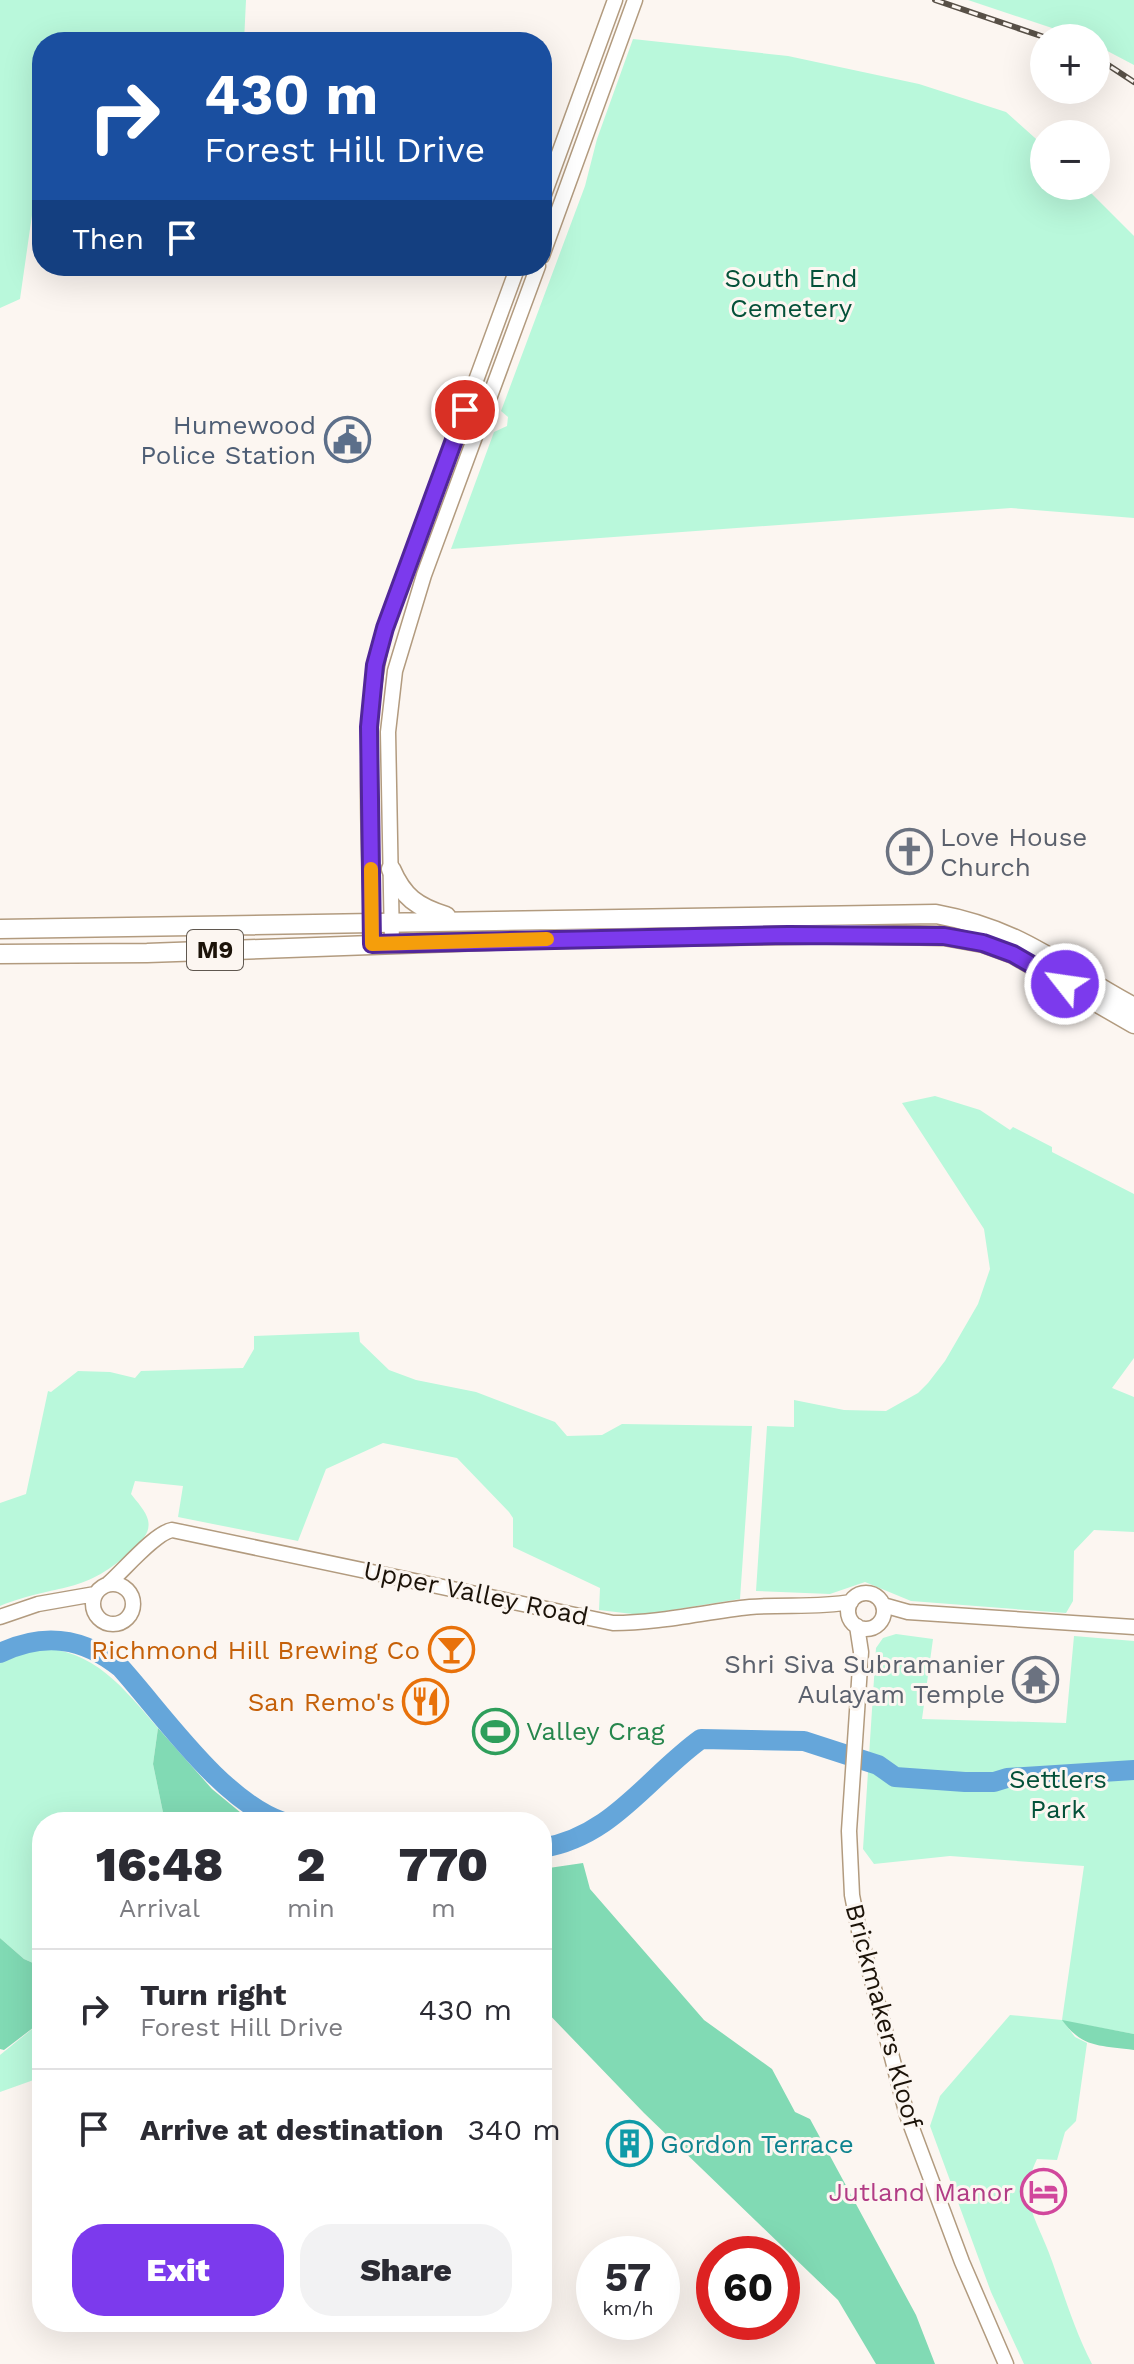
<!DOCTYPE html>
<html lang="en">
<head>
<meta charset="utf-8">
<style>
  :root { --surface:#fff; --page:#f2f2f3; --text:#2b2b33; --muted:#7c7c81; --line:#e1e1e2; --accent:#7c3aed }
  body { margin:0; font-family:"Work Sans",sans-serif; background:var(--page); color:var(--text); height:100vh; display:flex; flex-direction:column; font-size:30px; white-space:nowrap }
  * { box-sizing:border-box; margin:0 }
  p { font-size:26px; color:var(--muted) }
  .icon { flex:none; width:44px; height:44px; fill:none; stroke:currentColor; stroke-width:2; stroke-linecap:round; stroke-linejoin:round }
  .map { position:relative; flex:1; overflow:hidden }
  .drawer { position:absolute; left:32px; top:1812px; width:520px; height:520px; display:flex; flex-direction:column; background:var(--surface); border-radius:32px; box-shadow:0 8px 32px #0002 }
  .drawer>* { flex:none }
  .banner { position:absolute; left:32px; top:32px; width:520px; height:244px; border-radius:32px; box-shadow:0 8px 32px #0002; background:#1a4fa0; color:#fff; overflow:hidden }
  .tools { position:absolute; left:1030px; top:24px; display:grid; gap:16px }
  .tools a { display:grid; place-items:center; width:80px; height:80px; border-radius:50%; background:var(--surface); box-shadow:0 8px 32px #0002; font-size:40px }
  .speed { position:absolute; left:576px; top:2236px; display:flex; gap:16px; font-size:40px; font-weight:700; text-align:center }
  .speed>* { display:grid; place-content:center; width:104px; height:104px; border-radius:50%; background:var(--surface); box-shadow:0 8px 32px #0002; line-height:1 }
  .speed small { font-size:20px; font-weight:400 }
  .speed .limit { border:12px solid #d22; background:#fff; color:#111 }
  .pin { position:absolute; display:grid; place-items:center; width:68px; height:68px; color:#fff; margin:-34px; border:4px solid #fff; border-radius:50%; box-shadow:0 2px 8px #0007 }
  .me { position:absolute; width:88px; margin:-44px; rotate:300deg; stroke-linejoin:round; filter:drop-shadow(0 0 6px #0008) }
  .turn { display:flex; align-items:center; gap:28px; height:168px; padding:0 40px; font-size:36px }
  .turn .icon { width:104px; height:104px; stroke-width:2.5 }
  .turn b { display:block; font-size:56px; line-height:68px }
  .then { display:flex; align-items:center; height:76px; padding:0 40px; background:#0003; gap:16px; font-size:30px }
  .eta { display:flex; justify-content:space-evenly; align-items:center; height:136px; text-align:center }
  .eta b { font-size:48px; font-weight:800; line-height:56px }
  .button { display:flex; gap:16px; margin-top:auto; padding:16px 40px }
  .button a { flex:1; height:92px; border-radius:32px; background:var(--accent); color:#fff; font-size:32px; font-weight:800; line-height:92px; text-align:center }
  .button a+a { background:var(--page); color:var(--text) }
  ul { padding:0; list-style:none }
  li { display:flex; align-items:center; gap:24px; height:120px; padding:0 40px; border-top:2px solid var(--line) }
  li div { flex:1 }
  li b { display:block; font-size:30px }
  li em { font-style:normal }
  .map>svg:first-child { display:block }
  .green { fill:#b9f8db }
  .forest { fill:#81dab4 }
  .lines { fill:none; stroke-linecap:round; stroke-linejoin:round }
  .river { stroke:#65a6da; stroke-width:20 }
  .minor-casing { stroke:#b29b7f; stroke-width:17 }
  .major-casing { stroke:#b29b7f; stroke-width:21 }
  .minor { stroke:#fff; stroke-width:14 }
  .major { stroke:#fff; stroke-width:18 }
  .rail-casing { stroke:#585047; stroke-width:6 }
  .rail { stroke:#fcf6f1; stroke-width:3; stroke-dasharray:9; stroke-linecap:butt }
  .route-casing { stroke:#51269a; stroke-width:20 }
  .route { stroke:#7c3aed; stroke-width:14 }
  .slow { stroke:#f59e0b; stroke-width:14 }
  .labels { text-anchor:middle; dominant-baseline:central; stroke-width:6; stroke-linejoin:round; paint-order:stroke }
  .shield { fill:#fcf6f1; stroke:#5f574f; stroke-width:2 }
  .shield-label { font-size:24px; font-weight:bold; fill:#1c1309 }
  .park-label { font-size:26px; fill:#045139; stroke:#fcf6f1 }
  .service-label { font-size:26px; fill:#4e5e75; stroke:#fcf6f1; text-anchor:end }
  .worship-label { font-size:26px; fill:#5b616d; stroke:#fcf6f1; text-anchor:start }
  .street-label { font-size:26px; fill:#1c1309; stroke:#fcf6f1 }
  .food-label { font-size:26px; fill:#c56008; stroke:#fcf6f1; text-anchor:end }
  .leisure-label { font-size:26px; fill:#27864d; stroke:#fcf6f1; text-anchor:start }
  .culture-label { font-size:26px; fill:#0d838f; stroke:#fcf6f1; text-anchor:start }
  .hotel-label { font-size:26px; fill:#b23c85; stroke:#fcf6f1; text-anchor:end }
</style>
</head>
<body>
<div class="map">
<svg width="1134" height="2364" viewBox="0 0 1134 2364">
  <rect width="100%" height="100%" fill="#fcf6f1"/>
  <path class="green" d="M 0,0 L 246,0 L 244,42 L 42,42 L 42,121 L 38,124 L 32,215 L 20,299 L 0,308 Z
    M 968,0 L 1134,0 L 1134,65 L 1096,45 L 1096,38 L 1082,38 Z
    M 633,39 L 788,56 L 919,84 L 1006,112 L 1044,146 L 1044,186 L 1084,186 L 1134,236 L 1134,518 L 1011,508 L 451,549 L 494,432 L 507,426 L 508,417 L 501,411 L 585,186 L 597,139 Z
    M 935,1096 L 980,1110 L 1010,1130 L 1013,1127 L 1052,1147 L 1052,1152 L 1134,1194 L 1134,1358 L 1112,1388 L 1134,1397 L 1134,1532 L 1094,1530 L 1074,1551 L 1073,1601 L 1066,1613 L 911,1601 L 865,1582 L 830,1594 L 756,1591 L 767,1426 L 794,1427 L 794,1400 L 844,1410 L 886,1411 L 918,1393 L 928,1383 L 945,1361 L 978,1304 L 990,1269 L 984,1229 L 902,1103 Z
    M 359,1332 L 360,1342 L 389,1370 L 416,1380 L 476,1392 L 555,1422 L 567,1436 L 602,1435 L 622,1424 L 752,1426 L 740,1599 L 641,1615 L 599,1610 L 600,1588 L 513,1547 L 513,1518 L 509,1512 L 457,1458 L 383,1443 L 326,1469 L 298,1541 L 178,1517 L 183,1486 L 135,1481 L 131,1494 C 137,1502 146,1511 148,1520 C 151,1532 142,1540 135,1547 C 84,1597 59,1582 0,1606 L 0,1503 L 26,1494 L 48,1391 L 51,1392 L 78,1371 L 110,1372 L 135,1378 L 141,1371 L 243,1368 L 254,1349 L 254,1336 Z
    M 896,1634 L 933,1639 L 922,1719 L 1066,1723 L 1074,1636 L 1134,1641 L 1134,2034 L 1063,2021 L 1075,2037 L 1087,2043 L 1076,2121 L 1065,2132 L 1057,2160 L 1037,2159 C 1018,2198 1036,2218 1049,2253 C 1064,2293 1072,2325 1092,2364 L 1024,2364 L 991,2292 L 930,2126 L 940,2096 L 1010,2015 L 1062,2020 L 1084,1866 L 950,1856 L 874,1864 L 863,1849 L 876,1648 L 883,1638 Z
    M 37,1648 C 95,1649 123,1688 158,1728 L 153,1764 L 165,1822 L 42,1822 L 42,1967 L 24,1959 L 0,1938 L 0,1663 Z
    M 42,2021 L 42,2077 L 0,2092 L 0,2055 Z"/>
  <path class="forest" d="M 158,1728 L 212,1789 L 252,1822 L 165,1822 L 153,1764 Z
    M 583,1863 L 590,1889 L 704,2020 L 772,2069 L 795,2112 L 810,2119 L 916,2315 L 935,2364 L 876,2364 L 838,2300 L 644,2113 L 542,2007 L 542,1869 Z
    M 0,1938 L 24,1959 L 42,1967 L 42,2021 L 4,2050 L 0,2049 Z
    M 1062,2020 L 1134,2034 L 1134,2050 C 1101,2045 1083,2049 1062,2020 Z"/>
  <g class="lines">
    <path class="river" d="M 0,1653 C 44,1632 83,1637 121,1668 C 164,1716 222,1801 283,1822
      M 542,1848 C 612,1837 648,1777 701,1739 L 804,1741 L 878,1765 L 895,1777 L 965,1782 L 994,1782 L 1007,1778 L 1134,1770"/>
    <defs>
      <path id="minor" d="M 542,200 L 615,0
        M 542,256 L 635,0
        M 372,944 C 370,840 359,730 385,628 L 518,266
        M 392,944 L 388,732 L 395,671 L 424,575 L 538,266
        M93 1604a20 20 0 1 1 40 0a20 20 0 1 1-40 0Z
        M 108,1584 C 124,1570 155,1533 172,1530 L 613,1623 C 660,1623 704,1612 750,1607 C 784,1604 817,1608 851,1602
        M848 1611a18 18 0 1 1 36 0a18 18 0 1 1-36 0Z
        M 883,1605 L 908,1612 L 1134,1627
        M 0,1617 L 38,1604 L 95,1594
        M 857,1626 L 861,1652 L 849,1831 L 852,1895 L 859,1931 L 907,2115 L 962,2262 L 1006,2364"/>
      <path id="major" d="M 391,869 C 403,897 417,907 446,916
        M 0,929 L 936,914 C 1023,930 1061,968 1134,1007
        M 0,954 L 147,953 L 541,939 L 844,934 L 944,936 L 983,943 L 1013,954 L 1134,1024"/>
    </defs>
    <use href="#minor" class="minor-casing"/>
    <use href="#major" class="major-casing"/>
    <use href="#minor" class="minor"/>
    <use href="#major" class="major"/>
    <defs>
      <path id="rail" d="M 935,0 L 1047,38
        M 1096,57 L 1134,82"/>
    </defs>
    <use href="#rail" class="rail-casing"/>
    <use href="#rail" class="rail"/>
  </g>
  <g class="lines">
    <defs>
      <path id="route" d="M 465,410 L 385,628 L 375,665 L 369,727 L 372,944 L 788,935 L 944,936 L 983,943 L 1013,954 L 1065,984"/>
    </defs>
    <use href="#route" class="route-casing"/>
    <use href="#route" class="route"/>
    <path class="slow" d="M 371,869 L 372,944 L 547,939"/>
  </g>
  <defs>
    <symbol id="civic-ring" viewBox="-11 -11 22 22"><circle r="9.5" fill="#fcf6f1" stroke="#5c6f8a" stroke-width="1.5"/><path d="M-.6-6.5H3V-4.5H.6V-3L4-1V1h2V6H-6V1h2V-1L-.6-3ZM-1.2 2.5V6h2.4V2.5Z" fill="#5c6f8a"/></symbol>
    <symbol id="church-ring" viewBox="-11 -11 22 22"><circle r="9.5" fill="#fcf6f1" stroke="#6b7280" stroke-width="1.5"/><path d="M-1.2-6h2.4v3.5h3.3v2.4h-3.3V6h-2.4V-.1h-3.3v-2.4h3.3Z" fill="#6b7280"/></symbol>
    <symbol id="bar-ring" viewBox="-11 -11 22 22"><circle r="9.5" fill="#fcf6f1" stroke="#e8710a" stroke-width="1.5"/><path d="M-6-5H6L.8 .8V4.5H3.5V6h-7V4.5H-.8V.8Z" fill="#e8710a"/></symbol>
    <symbol id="temple-ring" viewBox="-11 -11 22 22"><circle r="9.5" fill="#fcf6f1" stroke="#6b7280" stroke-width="1.5"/><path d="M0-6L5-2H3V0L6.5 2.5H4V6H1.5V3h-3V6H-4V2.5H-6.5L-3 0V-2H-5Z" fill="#6b7280"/></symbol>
    <symbol id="restaurant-ring" viewBox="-11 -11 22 22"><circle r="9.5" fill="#fcf6f1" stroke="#e8710a" stroke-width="1.5"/><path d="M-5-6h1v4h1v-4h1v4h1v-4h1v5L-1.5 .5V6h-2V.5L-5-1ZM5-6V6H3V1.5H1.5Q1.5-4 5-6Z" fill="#e8710a"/></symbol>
    <symbol id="stadium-ring" viewBox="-11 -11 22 22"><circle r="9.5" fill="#fcf6f1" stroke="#2e9e5b" stroke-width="1.5"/><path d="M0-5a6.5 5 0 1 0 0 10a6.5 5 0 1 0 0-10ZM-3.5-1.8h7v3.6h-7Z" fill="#2e9e5b"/></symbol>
    <symbol id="building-ring" viewBox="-11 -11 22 22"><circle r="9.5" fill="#fcf6f1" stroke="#0f9aa8" stroke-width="1.5"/><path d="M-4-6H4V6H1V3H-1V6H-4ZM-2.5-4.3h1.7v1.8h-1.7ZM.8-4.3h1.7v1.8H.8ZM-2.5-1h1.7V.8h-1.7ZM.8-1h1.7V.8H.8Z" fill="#0f9aa8"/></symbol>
    <symbol id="hotel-ring" viewBox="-11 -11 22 22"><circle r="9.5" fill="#fcf6f1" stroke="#d1479c" stroke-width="1.5"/><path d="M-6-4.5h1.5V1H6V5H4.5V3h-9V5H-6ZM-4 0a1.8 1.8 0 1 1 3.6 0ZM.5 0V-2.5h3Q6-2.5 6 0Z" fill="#d1479c"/></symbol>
  </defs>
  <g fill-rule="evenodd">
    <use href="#civic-ring" x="322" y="414" width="51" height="51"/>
    <use href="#church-ring" x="884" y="826" width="51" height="51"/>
    <use href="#bar-ring" x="426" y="1624" width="51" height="51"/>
    <use href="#temple-ring" x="1010" y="1654" width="51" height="51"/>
    <use href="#restaurant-ring" x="400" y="1676" width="51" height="51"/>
    <use href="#stadium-ring" x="470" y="1706" width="51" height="51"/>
    <use href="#building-ring" x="604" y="2118" width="51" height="51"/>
    <use href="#hotel-ring" x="1018" y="2166" width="51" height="51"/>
  </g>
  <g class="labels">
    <rect class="shield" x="187" y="930" width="56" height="40" rx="6"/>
    <g class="shield-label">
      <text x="215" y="950">M9</text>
    </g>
    <g class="park-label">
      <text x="791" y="278">South End<tspan x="791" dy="30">Cemetery</tspan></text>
      <text x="1058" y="1779">Settlers<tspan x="1058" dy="30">Park</tspan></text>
    </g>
    <g class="service-label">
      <text x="316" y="425">Humewood<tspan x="316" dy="30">Police Station</tspan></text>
    </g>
    <g class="worship-label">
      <text x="940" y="837">Love House<tspan x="940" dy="30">Church</tspan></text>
      <text x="1005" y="1664" text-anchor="end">Shri Siva Subramanier<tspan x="1005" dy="30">Aulayam Temple</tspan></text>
    </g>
    <g class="street-label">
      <text transform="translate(476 1593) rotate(12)">Upper Valley Road</text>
      <text transform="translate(884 2016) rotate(75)">Brickmakers Kloof</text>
    </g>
    <g class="food-label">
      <text x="420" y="1650">Richmond Hill Brewing Co</text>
      <text x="395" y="1702">San Remo's</text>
    </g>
    <g class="leisure-label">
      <text x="526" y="1731">Valley Crag</text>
    </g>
    <g class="culture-label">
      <text x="660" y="2144">Gordon Terrace</text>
    </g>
    <g class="hotel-label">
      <text x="1013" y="2192">Jutland Manor</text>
    </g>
  </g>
</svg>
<div class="tools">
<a>+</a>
<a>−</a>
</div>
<div class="speed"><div>57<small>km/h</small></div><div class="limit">60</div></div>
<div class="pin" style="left:465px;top:410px;background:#d93025"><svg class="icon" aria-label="arrive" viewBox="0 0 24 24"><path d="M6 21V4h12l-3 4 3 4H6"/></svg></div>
<svg class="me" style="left:1065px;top:984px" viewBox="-20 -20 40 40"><circle r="17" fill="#7c3aed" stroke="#fff" stroke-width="3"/><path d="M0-11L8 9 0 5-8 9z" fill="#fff"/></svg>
<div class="banner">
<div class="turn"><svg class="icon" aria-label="right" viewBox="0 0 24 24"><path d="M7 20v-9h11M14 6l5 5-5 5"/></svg><div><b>430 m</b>Forest Hill Drive</div></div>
<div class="then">Then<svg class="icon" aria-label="arrive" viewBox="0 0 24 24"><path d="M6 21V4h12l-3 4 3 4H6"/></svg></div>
</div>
<section class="drawer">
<div class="eta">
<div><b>16:48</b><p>Arrival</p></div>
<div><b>2</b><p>min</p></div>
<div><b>770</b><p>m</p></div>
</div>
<ul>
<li><svg class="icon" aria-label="right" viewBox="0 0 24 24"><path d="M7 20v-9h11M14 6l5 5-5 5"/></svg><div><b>Turn right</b><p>Forest Hill Drive</p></div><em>430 m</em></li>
<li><svg class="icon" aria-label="arrive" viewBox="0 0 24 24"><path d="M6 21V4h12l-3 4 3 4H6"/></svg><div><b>Arrive at destination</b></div><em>340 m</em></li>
</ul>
<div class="button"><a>Exit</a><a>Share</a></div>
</section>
</div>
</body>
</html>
